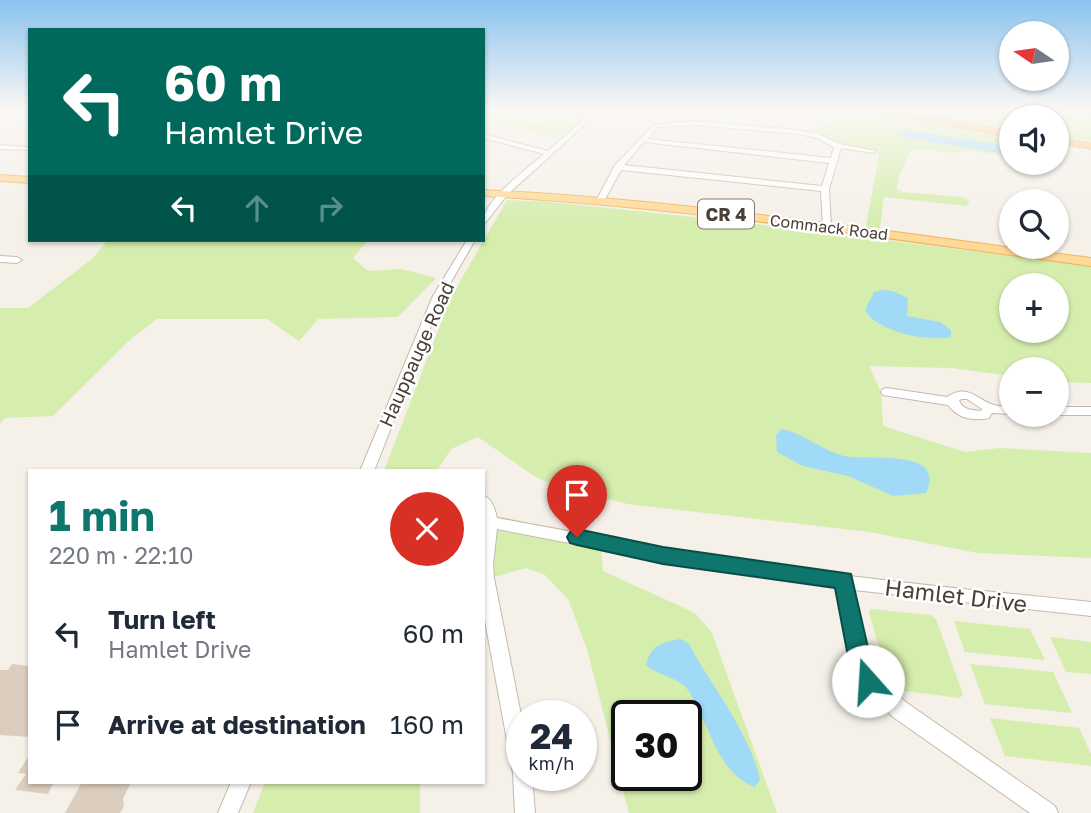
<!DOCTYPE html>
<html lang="en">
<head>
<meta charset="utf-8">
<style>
  :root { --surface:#fff; --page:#f2f2f3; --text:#1f2937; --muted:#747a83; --accent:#0f766e }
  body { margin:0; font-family:"Golos Text",sans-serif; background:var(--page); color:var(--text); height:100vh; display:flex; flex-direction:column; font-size:26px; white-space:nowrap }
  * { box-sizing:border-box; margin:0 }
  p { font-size:23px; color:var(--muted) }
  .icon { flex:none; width:38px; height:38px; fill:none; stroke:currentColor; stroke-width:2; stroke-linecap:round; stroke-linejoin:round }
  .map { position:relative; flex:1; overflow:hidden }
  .drawer { position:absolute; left:28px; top:469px; width:457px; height:315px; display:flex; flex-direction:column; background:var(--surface); border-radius:0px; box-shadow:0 2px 5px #0004 }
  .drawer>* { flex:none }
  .guide { position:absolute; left:28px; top:28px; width:457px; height:214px; border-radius:0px; box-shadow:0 2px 5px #0004; background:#00695c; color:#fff; overflow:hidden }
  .needle { width:46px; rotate:283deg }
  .tools { position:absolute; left:999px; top:21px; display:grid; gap:14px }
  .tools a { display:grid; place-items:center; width:70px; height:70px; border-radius:50%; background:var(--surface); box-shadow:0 2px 5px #0004; font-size:35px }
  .speed { position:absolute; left:506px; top:700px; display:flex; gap:14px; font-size:35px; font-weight:700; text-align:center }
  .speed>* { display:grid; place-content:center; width:91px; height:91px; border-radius:50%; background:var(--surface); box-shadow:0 2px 5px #0004; line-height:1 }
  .speed small { font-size:18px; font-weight:400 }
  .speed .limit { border:4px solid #111; border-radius:10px; background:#fff; color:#111 }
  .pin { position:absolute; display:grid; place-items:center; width:60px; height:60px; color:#fff; margin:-72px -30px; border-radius:50% 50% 50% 0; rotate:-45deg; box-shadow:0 0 7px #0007 }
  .pin .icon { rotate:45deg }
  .me { position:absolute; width:77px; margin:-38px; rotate:341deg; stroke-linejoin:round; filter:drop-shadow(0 0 5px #0008) }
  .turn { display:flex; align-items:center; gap:24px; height:147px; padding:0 21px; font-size:32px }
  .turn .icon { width:91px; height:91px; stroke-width:2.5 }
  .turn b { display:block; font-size:49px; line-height:60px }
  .lanes { display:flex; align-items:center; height:66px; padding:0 21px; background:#0003; justify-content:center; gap:35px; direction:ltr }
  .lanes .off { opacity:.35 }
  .round { display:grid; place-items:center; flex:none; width:74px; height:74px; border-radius:37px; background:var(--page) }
  .headline { display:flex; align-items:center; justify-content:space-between; height:119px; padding:0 21px }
  h1 { font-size:42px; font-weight:700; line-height:52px; color:var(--accent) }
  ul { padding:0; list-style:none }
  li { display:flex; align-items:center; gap:21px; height:91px; padding:0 21px }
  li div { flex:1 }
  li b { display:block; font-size:26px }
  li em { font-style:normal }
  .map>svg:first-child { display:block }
  .green { fill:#d5edad; fill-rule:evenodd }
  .water { fill:#a0daf7 }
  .building { fill:#dbcebf }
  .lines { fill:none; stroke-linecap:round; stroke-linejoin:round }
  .minor-casing { stroke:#c5baac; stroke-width:2 }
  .major-casing { stroke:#eeb65d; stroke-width:2 }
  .highway-casing { stroke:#eb952d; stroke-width:1 }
  .minor { fill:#fff; fill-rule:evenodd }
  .major { fill:#ffd997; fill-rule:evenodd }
  .highway { fill:#ffc169; fill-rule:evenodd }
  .route { fill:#0f766e; stroke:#0a4d48; stroke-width:2 }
  .labels { text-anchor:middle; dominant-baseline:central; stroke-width:5; stroke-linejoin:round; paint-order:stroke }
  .far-street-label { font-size:16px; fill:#494036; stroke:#fff }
  .shield { fill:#fff; stroke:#807972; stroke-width:2 }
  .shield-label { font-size:18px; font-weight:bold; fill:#494036 }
  .street-label { font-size:19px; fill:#494036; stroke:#fff }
  .near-street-label { font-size:23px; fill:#494036; stroke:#fff }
</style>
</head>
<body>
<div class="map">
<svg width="1091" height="813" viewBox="0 0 1091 813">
  <rect width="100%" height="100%" fill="#f5f0e8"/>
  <path class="green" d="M 483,111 L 509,111 L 532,123 L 575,111 L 594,111 L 563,138 L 483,122 Z
    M 777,111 L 874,111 L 1011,135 L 1011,157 L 964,150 C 950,158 927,145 910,151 L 898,179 L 897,189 L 902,192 L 963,197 L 970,202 L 966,206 L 884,197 L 880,228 L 866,227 L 879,154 L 877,150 L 841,144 L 814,131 L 827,123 L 827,120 L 789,116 Z
    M 898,111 L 1091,111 L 1091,141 L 1057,137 L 1057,117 L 1012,117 L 1011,130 Z
    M 507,200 L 552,202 L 740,222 L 1091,266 L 1091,383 L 1057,382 L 1057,369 L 1012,369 L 1011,376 L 951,368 L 869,366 L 881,392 L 883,426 L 965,452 L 999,448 L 1091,453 L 1091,558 L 978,553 L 870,532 L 628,504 L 558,487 L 534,476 L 478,437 L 451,449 L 437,471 L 384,471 L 451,297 ZM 1012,285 L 1057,285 L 1057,331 L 1012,331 Z
    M 93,240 L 368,240 L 353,258 L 368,271 L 401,269 L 436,278 L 398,317 L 318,319 L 299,341 L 267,319 L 157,319 L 133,337 L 53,416 L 5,418 L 0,423 L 0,308 L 28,308 L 92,259 L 107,241 Z
    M 483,513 L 600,538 L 603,571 L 695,613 L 712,633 L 777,813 L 629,813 L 587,649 L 568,599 L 545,575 L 526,568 L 483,580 ZM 626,716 L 686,716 L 686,775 L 626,775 Z
    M 871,609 L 930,615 L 936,619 L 963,694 L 960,698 L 897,690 L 890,686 L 869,612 Z
    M 954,621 L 1030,629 L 1045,660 L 965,652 Z
    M 1050,637 L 1091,642 L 1091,674 L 1066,672 Z
    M 970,664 L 1053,672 L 1072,713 L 985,704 Z
    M 990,718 L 1079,728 L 1091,754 L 1091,766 L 1005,756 Z
    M 265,782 L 420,782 L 420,813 L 253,813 Z"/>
  <path class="water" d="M 905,130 L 1011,146 L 1011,155 L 908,138 L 900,132 Z
    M 883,290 L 893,291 L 908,298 L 907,316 L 940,322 L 951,330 L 951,337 C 928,342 877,332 865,310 L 874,292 Z
    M 781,429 C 803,433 819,448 840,455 C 863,463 948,445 926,493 L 893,496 L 848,476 L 803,466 L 777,452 L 776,436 Z
    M 681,639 L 689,644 C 713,689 748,729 760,779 L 755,787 C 715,772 710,723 688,690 C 679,677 658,676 646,665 C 651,645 662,642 681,639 Z"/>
  <path class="building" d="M 12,664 L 30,666 L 30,737 L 0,735 L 0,670 L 8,670 Z
    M 30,754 L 30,782 L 54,782 L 48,794 L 15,790 L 26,774 L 18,773 Z
    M 82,782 L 131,782 L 123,799 L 124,806 L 120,813 L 65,813 Z"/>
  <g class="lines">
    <defs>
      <path id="minor" d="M 593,111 L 600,111 L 507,195 L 486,222 L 483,223 C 483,200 527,169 544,154 L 483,138 L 483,134 L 548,151 Z
        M 0,112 L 30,114 L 30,118 L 0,116 Z
        M 693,121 L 798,130 L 821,135 L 840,144 L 876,151 L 873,153 L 841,148 L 829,189 L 831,227 L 827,230 L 823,227 L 821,191 L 621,170 L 604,201 L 598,201 L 597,199 L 615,165 L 654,125 ZM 693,125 L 798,134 L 817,138 L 834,147 L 831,158 L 648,139 L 658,127 ZM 644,142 L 829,163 L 822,186 L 624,165 Z
        M 0,145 L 27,147 L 30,150 L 0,149 Z
        M 467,240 L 475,240 L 443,296 L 374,471 L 360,471 L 433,296 Z
        M 0,256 L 17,257 L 22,260 L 17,263 L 0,262 Z
        M 887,388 L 947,397 C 968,383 976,399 994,405 C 999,407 1006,406 1012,406 L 1012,414 L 992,413 L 989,418 C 974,421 958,419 948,405 L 883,395 L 881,392 L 883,389 ZM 962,399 L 967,399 L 982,409 L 981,411 C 972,410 962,410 959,400 Z
        M 1057,407 L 1091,407 L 1091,415 L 1057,415 Z
        M 483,496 C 492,498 495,509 497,518 C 579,533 661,549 743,561 C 858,579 974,590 1091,602 L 1091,616 L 854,590 L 870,666 L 874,675 L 907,703 L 1055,806 L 1058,813 L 1030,813 L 893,717 L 862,687 L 852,667 L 837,587 C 723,572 610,551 497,529 L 493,564 L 494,578 L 522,720 L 522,775 L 532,775 L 535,813 L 515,813 L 513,773 L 483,610 Z
        M 231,782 L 251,782 L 238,813 L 218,813 Z"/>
      <path id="major" d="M 0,175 L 30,177 L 30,183 L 0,181 Z
        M 483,190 C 687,200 888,232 1091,258 L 1091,266 C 888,239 687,207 483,196 Z"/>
      <path id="highway" d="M 875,111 L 896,111 L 1012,131 L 1012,137 Z
        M 1057,138 L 1091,143 L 1091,149 L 1057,144 Z"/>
    </defs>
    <use href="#minor" class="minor-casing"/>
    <use href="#major" class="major-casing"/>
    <use href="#highway" class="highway-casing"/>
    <use href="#minor" class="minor"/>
    <use href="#major" class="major"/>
    <use href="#highway" class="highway"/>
  </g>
  <linearGradient id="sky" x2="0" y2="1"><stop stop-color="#8bc3ee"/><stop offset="0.49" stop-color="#faf8f5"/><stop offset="1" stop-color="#faf8f5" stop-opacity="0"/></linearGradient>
  <rect width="1091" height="225" fill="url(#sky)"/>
  <path class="route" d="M 577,529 L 663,547 L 851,574 L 872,665 L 880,681 L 876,689 L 868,692 L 860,689 L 850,667 L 835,588 L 663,564 L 577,545 L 570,543 L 567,537 L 570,532 Z"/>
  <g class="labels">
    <g class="far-street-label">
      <text transform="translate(829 227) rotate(7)">Commack Road</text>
    </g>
    <rect class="shield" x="698" y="199.5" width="56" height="29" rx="5"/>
    <g class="shield-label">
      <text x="726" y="214">CR 4</text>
    </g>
    <g class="street-label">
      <text transform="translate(416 354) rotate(-66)">Hauppauge Road</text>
    </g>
    <g class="near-street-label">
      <text transform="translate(956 595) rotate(7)">Hamlet Drive</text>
    </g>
  </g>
</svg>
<div class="tools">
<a><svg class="needle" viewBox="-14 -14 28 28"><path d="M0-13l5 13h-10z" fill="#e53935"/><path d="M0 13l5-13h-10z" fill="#747a83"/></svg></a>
<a><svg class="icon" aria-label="sound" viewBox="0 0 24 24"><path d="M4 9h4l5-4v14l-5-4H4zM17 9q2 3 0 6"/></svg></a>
<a><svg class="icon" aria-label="search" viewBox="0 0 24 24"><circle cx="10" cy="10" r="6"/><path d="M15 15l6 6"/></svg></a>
<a>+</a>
<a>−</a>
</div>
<div class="speed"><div>24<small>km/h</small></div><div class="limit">30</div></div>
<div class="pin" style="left:577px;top:537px;background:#d93025"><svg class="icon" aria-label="arrive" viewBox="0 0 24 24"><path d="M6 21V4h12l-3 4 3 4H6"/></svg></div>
<svg class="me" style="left:868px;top:681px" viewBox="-20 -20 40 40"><circle r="19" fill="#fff"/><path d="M0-13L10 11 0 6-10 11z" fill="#0f766e"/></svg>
<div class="guide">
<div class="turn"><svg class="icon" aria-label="left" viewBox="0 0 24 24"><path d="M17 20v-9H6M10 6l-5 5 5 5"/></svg><div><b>60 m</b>Hamlet Drive</div></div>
<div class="lanes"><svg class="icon" aria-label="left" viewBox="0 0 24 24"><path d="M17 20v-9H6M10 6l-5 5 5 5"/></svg><svg class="icon off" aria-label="ahead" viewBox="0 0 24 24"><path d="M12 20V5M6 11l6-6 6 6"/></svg><svg class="icon off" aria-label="right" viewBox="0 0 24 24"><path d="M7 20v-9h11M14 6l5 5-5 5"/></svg></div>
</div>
<section class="drawer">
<div class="headline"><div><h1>1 min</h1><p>220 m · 22:10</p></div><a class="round" style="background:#d93025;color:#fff"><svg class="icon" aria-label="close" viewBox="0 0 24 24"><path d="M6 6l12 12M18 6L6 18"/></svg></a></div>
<ul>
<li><svg class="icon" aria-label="left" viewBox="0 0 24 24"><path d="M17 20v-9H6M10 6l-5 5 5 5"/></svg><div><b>Turn left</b><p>Hamlet Drive</p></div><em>60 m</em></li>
<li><svg class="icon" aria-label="arrive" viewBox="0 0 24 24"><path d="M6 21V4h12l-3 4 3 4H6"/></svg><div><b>Arrive at destination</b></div><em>160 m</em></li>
</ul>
</section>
</div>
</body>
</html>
